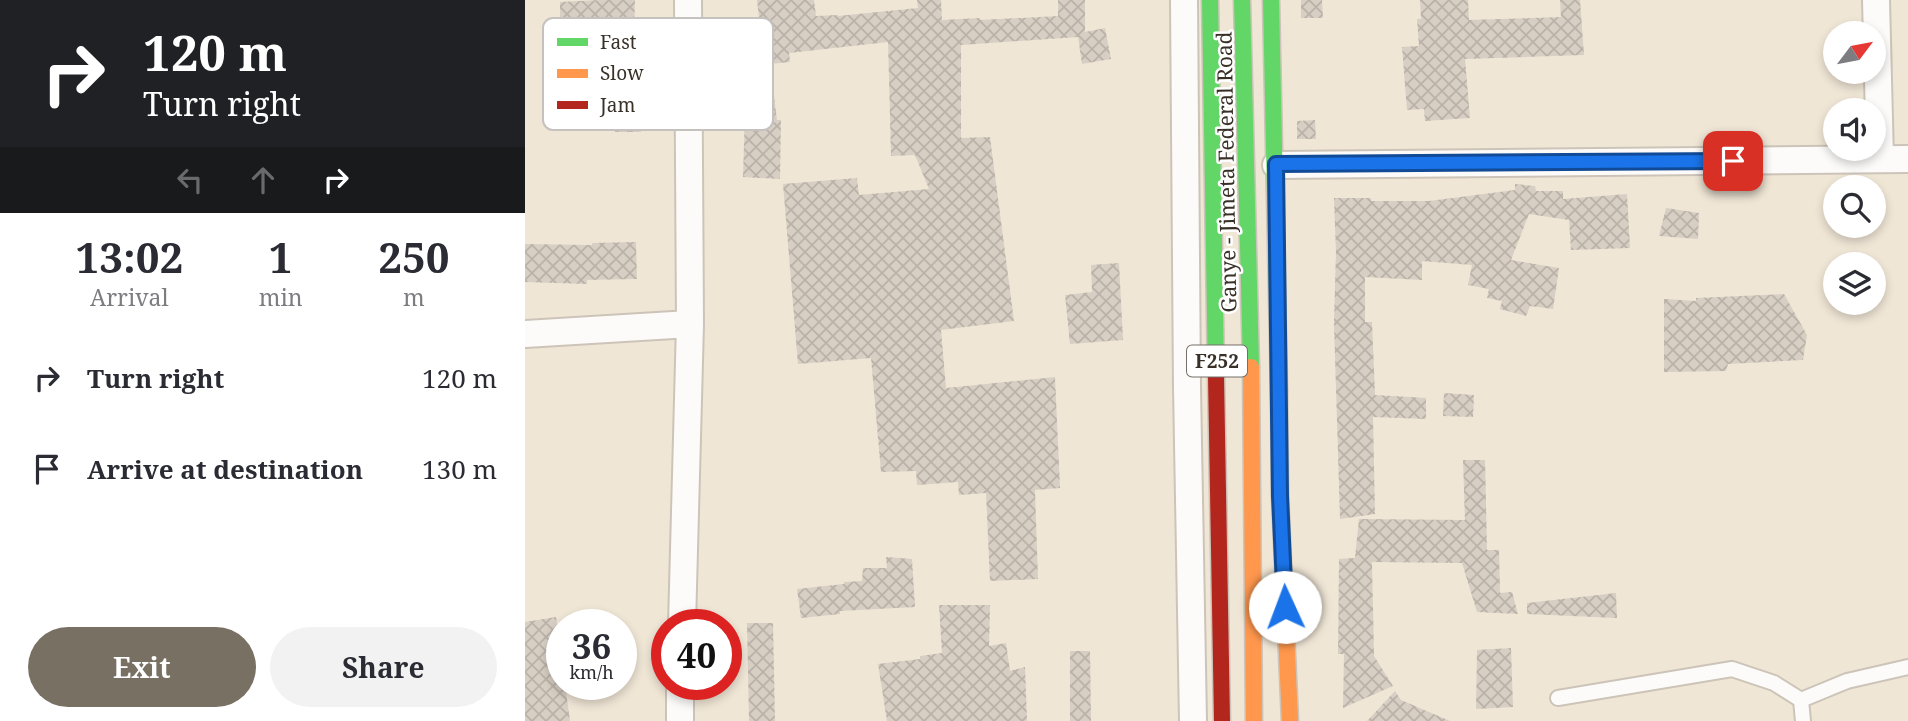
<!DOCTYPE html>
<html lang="en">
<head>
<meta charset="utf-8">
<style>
  :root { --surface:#fff; --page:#f2f2f3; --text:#2b2b33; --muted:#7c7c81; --accent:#797064 }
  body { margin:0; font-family:"Noto Serif",serif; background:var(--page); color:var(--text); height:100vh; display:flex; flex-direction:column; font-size:26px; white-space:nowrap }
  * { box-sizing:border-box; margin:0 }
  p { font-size:23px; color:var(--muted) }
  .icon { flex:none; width:38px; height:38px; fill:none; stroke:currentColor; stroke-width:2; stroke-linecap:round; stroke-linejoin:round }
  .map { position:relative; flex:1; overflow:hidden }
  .side { display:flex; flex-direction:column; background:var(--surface); width:525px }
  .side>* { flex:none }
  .banner { background:#202124; color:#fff; overflow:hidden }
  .needle { width:46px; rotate:58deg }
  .tools { position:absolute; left:1298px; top:21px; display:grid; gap:14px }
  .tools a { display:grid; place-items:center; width:63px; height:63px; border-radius:50%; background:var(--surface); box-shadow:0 4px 10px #0003; font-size:35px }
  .speed { position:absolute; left:21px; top:609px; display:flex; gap:14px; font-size:35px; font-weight:700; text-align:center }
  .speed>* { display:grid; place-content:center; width:91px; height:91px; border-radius:50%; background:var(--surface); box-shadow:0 4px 10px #0003; line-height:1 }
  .speed small { font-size:18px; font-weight:400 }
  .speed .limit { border:10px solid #d22; background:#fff; color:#111 }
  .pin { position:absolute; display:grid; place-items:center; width:60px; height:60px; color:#fff; margin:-30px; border-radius:14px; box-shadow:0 4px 10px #0006 }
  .me { position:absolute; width:77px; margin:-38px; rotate:358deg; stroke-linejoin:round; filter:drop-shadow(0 0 5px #0008) }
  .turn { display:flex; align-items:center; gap:24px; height:147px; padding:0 28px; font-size:32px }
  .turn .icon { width:91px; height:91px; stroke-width:2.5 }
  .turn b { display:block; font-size:49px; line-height:60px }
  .lanes { display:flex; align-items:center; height:66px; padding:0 28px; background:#0003; justify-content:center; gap:35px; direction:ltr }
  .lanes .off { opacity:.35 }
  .eta { display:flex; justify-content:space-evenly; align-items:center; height:119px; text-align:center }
  .eta b { font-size:42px; font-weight:700; line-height:49px }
  .action { display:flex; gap:14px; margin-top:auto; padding:14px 28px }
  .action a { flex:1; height:80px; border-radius:42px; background:var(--accent); color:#fff; font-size:28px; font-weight:700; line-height:80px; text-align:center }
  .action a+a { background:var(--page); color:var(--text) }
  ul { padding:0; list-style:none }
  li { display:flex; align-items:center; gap:21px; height:91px; padding:0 28px }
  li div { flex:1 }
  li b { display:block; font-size:26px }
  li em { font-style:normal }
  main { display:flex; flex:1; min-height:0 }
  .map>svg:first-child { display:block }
  .building { fill:url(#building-cross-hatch) }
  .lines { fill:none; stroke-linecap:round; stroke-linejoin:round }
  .lane-casing { stroke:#ccc4b8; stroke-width:18 }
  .street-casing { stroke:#ccc4b8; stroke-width:30 }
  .fast-casing { stroke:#ccc4b8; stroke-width:19 }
  .slow-casing { stroke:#ccc4b8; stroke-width:19 }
  .jam-casing { stroke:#ccc4b8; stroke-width:19 }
  .lane { stroke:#fdfbf9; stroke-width:14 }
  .street { stroke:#fdfbf9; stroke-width:26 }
  .fast { stroke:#63d668; stroke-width:16 }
  .slow { stroke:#ff974d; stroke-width:16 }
  .jam { stroke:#b3261e; stroke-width:16 }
  .route-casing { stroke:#114b97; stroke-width:18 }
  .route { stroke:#1a73e8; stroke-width:12 }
  .labels { text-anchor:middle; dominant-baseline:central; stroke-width:5; stroke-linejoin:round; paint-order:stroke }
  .shield { fill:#fff; stroke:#746f68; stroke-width:2 }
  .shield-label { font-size:19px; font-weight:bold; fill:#393127 }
  .street-label { font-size:21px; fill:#393127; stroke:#fff }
  .key { fill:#fff; stroke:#c4c1be; stroke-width:2 }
  .key-label { font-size:19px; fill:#393127 }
</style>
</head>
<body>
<main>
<section class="side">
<div class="banner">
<div class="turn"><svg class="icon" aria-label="right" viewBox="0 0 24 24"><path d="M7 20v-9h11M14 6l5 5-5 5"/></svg><div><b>120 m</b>Turn right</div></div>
<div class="lanes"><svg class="icon off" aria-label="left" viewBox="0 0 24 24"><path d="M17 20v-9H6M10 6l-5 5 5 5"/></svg><svg class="icon off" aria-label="ahead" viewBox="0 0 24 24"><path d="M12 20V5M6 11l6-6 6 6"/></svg><svg class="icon" aria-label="right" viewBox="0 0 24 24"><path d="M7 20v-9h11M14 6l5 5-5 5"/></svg></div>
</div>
<div class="eta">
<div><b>13:02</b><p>Arrival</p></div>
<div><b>1</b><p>min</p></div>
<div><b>250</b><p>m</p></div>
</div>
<ul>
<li><svg class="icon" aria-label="right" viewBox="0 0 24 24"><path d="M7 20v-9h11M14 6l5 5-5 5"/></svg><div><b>Turn right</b></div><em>120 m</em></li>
<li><svg class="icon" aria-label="arrive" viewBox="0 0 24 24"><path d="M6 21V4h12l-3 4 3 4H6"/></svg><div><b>Arrive at destination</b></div><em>130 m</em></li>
</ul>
<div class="action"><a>Exit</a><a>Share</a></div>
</section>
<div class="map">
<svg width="1383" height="721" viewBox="0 0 1383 721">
  <defs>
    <pattern id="building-cross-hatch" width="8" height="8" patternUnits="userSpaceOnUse" patternTransform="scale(1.75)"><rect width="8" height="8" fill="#d8cfc4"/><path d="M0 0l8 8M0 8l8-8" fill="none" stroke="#bab2a8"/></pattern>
  </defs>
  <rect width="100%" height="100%" fill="#f0e6d6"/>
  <path class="building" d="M 74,0 L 110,0 L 108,56 L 116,56 L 116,132 L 90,132 L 90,29 L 73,29 L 73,22 L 35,23 L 35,2 Z
    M 232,0 L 289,0 L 291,16 L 313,15 L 313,16 L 393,8 L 392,0 L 416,0 L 417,20 L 455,18 L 455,20 L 533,16 L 533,0 L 560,0 L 560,32 L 580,28 L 586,59 L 557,64 L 553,37 L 436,45 L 436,138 L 465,137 L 489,321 L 416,330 L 421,388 L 530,377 L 535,488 L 510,490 L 513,579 L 465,581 L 461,493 L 434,495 L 433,482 L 392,485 L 391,471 L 356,472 L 346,358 L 273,364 L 258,184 L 332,178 L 334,195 L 404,189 L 390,155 L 366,156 L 363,42 L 264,53 L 265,62 L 245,64 L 252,120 L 256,120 L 255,179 L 218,177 L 220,112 L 207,114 L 205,92 L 219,91 L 213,29 L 235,26 Z
    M 776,0 L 797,0 L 798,18 L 776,18 Z
    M 895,0 L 943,0 L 944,20 L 1036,17 L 1035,0 L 1055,0 L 1059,55 L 940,59 L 945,118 L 900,121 L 899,109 L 882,110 L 877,47 L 894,46 L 892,19 L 896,19 Z
    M 790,120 L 791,139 L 772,139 L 772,121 Z
    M 990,184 L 1010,186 L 1011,191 L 1038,191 L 1038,199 L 1102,194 L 1105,248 L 1046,250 L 1044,220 L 1004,214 L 986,260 L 1034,268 L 1028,309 L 1005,306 L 1001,316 L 975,309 L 977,301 L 962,298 L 964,289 L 943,285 L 947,265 L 897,261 L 897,280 L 840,277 L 840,322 L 847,322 L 850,395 L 901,398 L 901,419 L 848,417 L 850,514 L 815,519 L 809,323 L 811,252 L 809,198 L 846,198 L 846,201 L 904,201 L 990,190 Z
    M 1141,208 L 1174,213 L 1173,239 L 1134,236 Z
    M 111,242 L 112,279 L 62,280 L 62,284 L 0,282 L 0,244 L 67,245 L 67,243 Z
    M 594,263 L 598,340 L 545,344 L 540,295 L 567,292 L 566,265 Z
    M 1259,294 L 1282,335 L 1278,360 L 1203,364 L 1201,371 L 1139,372 L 1139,299 L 1171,301 L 1171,298 Z
    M 919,393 L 949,395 L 948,417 L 918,416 Z
    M 938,460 L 960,460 L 962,550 L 974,550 L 975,593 L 987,592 L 993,614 L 952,612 L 937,563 L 847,562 L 849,656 L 868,686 L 818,708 L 819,654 L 813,654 L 814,559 L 830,558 L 834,519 L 940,520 Z
    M 361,557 L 387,559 L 390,607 L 315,611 L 315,614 L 276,618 L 272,589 L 319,584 L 319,582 L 337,581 L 338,568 L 362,568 Z
    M 1091,593 L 1092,618 L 1002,614 L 1002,603 Z
    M 414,605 L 465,605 L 464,646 L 481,643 L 485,671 L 500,667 L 502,721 L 362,721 L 353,664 L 395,659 L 395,656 L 417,653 Z
    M 31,617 L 37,662 L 37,684 L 40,684 L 45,721 L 0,721 L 0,622 Z
    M 222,623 L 248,623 L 250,721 L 224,721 Z
    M 986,648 L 988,707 L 951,709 L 952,650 Z
    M 545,651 L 565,651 L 566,721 L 545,721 Z
    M 870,691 L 876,700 L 925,721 L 842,721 Z"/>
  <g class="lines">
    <defs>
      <path id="lane" d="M 1033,698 L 1207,669 L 1249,683 L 1276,700 L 1278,721
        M 1276,700 L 1322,681 L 1383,667"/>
      <path id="street" d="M 659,0 L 662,387 L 668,721
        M 1351,0 L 1355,159
        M 751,165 L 1383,159
        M 0,334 L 165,324
        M 157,625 L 165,324 L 163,0
        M 155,721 L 155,684"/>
      <path id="fast" d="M 685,0 L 691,376
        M 717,0 L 726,367
        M 746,0 L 754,391"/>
      <path id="slow" d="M 726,367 L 729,721
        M 754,391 L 755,496 L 765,721"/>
      <path id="jam" d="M 691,376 L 697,721"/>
    </defs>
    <use href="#lane" class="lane-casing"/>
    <use href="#street" class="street-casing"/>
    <use href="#fast" class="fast-casing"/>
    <use href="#slow" class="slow-casing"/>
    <use href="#jam" class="jam-casing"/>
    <use href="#lane" class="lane"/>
    <use href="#street" class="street"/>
    <use href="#fast" class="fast"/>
    <use href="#slow" class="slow"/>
    <use href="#jam" class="jam"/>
  </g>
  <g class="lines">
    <defs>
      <path id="route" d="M 760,607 L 755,496 L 751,164 L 1208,161"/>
    </defs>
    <use href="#route" class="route-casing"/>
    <use href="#route" class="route"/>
  </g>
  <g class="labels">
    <rect class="shield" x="662" y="345.5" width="60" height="31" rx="5"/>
    <g class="shield-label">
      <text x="692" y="361">F252</text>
    </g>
    <g class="street-label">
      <text transform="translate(701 172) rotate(-91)">Ganye - Jimeta Federal Road</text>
    </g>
  </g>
  <rect x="18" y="18" width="230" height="112" rx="10" class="key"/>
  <rect x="32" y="38" width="31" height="8" fill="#63d668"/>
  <rect x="32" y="69" width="31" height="9" fill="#ff974d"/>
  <rect x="32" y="101" width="31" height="8" fill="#b3261e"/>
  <g class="key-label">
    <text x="75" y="49">Fast</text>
    <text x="75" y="80">Slow</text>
    <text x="75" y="112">Jam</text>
  </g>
</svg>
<div class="tools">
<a><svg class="needle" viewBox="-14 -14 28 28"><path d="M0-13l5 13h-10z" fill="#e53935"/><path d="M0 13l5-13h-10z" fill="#7c7c81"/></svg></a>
<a><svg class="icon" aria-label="sound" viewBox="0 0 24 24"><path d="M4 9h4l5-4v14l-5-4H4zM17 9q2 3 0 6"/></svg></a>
<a><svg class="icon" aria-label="search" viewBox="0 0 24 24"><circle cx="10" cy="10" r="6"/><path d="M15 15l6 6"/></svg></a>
<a><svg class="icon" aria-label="layers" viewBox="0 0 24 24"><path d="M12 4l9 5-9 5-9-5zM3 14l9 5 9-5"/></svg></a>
</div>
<div class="speed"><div>36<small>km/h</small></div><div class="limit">40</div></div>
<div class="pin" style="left:1208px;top:161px;background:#d93025"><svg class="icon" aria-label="arrive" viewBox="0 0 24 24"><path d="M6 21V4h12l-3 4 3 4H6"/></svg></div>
<svg class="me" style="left:760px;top:607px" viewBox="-20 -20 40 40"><circle r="19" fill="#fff"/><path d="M0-13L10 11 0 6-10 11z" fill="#1a73e8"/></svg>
</div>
</main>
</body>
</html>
